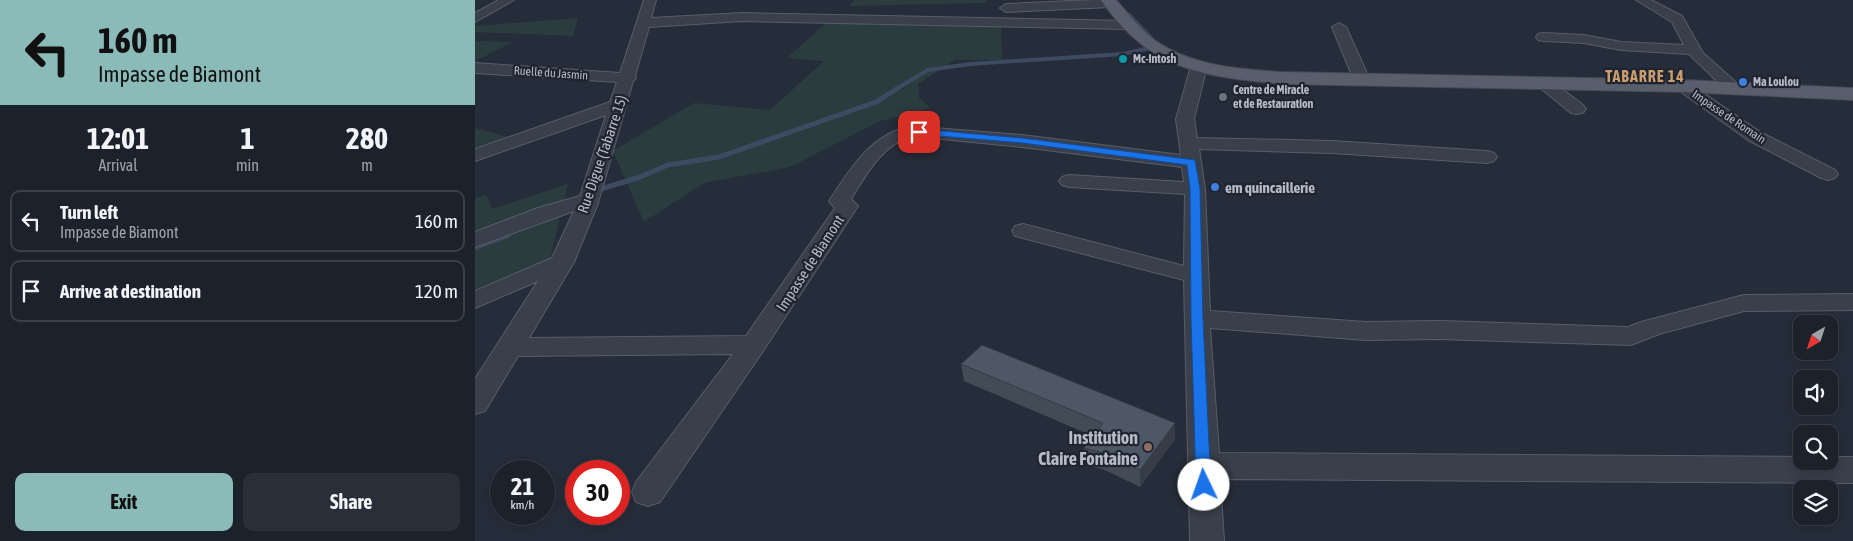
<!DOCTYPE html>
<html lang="en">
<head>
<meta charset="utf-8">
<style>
  :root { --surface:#1c222c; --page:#292f38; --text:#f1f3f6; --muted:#a0a4a9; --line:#3a3f48; --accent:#8bbbb9 }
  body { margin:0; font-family:"Asap Condensed",sans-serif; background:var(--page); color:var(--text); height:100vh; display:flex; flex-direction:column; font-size:19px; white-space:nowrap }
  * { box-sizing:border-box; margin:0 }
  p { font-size:16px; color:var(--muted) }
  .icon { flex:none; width:28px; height:28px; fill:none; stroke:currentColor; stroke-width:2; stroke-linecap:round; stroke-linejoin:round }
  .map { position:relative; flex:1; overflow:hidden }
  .sheet { display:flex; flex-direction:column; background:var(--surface); width:475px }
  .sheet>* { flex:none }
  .hud { background:#8bbbb9; color:#111; overflow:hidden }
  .needle { width:32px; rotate:219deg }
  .tools { position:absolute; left:1318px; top:315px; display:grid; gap:10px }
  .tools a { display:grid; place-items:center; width:45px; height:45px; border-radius:10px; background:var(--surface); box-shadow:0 2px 12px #0003,0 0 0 1px var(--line); font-size:25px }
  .speed { position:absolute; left:15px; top:460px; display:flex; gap:10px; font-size:25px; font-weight:700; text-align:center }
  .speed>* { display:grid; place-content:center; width:65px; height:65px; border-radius:50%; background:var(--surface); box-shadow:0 2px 12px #0003,0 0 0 1px var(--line); line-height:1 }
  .speed small { font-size:12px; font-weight:400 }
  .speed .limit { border:8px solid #d22; background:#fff; color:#111 }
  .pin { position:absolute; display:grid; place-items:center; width:42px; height:42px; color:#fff; margin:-21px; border-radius:10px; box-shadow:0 2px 8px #0006 }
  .me { position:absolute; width:55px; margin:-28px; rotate:357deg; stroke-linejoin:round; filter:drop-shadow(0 0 4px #0008) }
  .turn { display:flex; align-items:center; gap:18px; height:105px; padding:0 15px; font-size:22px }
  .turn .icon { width:65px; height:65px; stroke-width:2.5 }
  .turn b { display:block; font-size:35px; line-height:42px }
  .eta { display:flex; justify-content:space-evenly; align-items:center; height:85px; text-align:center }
  .eta b { font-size:30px; font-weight:700; line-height:35px }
  .cta { display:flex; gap:10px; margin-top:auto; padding:10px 15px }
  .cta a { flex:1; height:58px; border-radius:10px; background:var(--accent); color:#111; font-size:20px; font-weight:700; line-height:58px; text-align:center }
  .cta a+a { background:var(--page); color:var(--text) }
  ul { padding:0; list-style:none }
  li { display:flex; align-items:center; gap:15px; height:62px; margin:0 10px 8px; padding:0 5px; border:2px solid var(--line); border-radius:10px }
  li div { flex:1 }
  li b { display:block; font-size:19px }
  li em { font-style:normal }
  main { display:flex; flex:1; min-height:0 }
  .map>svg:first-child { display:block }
  .green { fill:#2b3c3f }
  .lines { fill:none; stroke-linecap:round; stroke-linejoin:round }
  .stream-far2 { stroke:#3d4a61; stroke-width:4 }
  .stream-far1 { stroke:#3d4a61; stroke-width:5 }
  .stream { stroke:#3d4a61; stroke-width:6 }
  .minor-casing { stroke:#585d69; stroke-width:2 }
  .major-casing { stroke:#434854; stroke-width:2 }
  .minor { fill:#393f4b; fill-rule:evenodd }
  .major { fill:#585e6b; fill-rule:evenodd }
  .wall { fill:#434b57 }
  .shaded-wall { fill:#373d47 }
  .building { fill:#4e5765; stroke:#373d47 }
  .route { fill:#1a73e8; stroke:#114b97 }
  .culture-dot { fill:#0f9aa8; stroke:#1f2430; stroke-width:2 }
  .shop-dot { fill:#3f7fe0; stroke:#1f2430; stroke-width:2 }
  .worship-dot { fill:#6b7280; stroke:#1f2430; stroke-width:2 }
  .education-dot { fill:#8d6e63; stroke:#1f2430; stroke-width:2 }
  .labels { text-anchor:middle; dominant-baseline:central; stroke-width:4.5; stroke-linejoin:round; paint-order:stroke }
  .far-poi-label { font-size:12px; font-weight:bold; fill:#b5bac6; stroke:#1f2430; text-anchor:start }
  .far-street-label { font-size:12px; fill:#b5bac6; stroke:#1f2430 }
  .street-label { font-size:15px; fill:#b5bac6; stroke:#1f2430 }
  .poi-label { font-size:15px; font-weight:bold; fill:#b5bac6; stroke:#1f2430; text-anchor:start }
  .far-district-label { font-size:16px; font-weight:bold; letter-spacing:1px; fill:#c99d6d; stroke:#1f2430 }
  .near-poi-label { font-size:18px; font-weight:bold; fill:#b5bac6; stroke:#1f2430; text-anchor:end }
</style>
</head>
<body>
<main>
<section class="sheet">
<div class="hud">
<div class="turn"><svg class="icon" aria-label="left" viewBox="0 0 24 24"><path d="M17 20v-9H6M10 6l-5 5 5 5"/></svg><div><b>160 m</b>Impasse de Biamont</div></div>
</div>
<div class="eta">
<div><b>12:01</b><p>Arrival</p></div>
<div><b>1</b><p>min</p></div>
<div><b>280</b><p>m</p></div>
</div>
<ul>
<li><svg class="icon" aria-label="left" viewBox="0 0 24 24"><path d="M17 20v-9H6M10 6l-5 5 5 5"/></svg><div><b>Turn left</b><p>Impasse de Biamont</p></div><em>160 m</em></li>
<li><svg class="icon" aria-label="arrive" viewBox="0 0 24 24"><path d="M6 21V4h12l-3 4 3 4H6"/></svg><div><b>Arrive at destination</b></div><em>120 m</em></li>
</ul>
<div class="cta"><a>Exit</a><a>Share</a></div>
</section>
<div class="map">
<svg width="1378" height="541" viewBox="0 0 1378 541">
  <rect width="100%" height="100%" fill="#262d3a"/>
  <path class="green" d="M 379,0 L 512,0 L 509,3 L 374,6 Z
    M 103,18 L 98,36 L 0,32 L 0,26 Z
    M 351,23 L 526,27 L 527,60 L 479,60 L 443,84 L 444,98 L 456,108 L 405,121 L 315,167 L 229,183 L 169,222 L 138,151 L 219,103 L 295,110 L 349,61 L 312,58 Z
    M 0,41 L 38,42 L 0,61 Z
    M 0,128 L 37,138 L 0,150 Z
    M 93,184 L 75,259 L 0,294 L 0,198 L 11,195 L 17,209 Z"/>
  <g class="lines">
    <path class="stream-far2" d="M 653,14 L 677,39
      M 421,89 L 453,70 L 495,64 L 648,54 L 679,47"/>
    <path class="stream-far1" d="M 123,193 L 126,189 L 165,177 L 193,165 L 244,157 L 401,102 L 423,88"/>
    <path class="stream" d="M 0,247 L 33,235"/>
    <defs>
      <path id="minor" d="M 24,0 L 39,0 L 0,22 L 0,13 Z
        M 169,0 L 181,0 L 176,18 L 267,13 L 654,21 L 661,25 L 654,29 L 267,21 L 174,27 L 160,76 L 161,78 L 158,81 L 123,203 L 99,262 L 54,338 L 271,336 L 360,208 L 354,201 C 376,168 394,136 435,126 L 547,135 L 706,155 L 701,119 L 716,66 L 719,63 L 729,63 L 732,66 L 719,119 L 722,138 L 857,141 L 1012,151 L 1019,153 L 1022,157 L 1019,161 L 1012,163 L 857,153 L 724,149 L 730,189 L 735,311 L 891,322 L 964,321 L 1153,327 L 1166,322 L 1269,295 L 1378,294 L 1378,310 L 1269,311 L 1184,334 L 1156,345 L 964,339 L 891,340 L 735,328 L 744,453 L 1326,457 L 1326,461 L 1354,461 L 1354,457 L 1378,457 L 1378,483 L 745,479 L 749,541 L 715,541 L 709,280 L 540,236 L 537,231 L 540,226 L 548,224 L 709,266 L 710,194 L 594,187 L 587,185 L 584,181 L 587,177 L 594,175 L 709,182 L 707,167 L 547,147 L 436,136 C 407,145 391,175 376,199 L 383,206 L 288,351 L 185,502 L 173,506 L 161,502 L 157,492 L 161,482 L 258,354 L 43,356 L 10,411 L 0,414 L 0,379 L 63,281 L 0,308 L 0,291 L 77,258 L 99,211 L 0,247 L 0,232 L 63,208 L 105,196 L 131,115 L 0,161 L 0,149 L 135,102 L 142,82 L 0,73 L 0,63 L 145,73 Z
        M 618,0 L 638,0 L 641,3 L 635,7 L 531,12 L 525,8 L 531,4 Z
        M 1161,0 L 1176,0 L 1207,16 L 1228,53 L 1264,85 L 1266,88 L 1264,91 L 1252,91 L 1214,54 L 1146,50 L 1109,43 L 1068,41 L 1063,40 L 1061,37 L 1063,34 L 1068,33 L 1109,35 L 1146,42 L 1209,45 L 1197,22 Z
        M 864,23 L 871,27 L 895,80 L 893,83 L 881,83 L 879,80 L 857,27 Z
        M 1069,78 L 1075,80 L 1108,105 L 1111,109 L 1108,113 L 1102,114 L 1096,113 L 1063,86 L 1061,83 L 1063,80 Z
        M 1208,81 L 1214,83 L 1285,132 L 1360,170 L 1363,174 L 1360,178 L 1353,180 L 1346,178 L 1273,140 L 1202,89 L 1200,86 L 1202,83 Z"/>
      <path id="major" d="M 626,0 L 641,0 C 653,13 664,28 678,39 C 716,66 762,69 807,72 L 1208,80 L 1378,88 L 1378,100 L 1208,92 L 807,84 C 727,76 675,71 626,0 Z"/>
    </defs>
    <use href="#minor" class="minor-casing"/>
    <use href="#major" class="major-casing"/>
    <use href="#minor" class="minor"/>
    <use href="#major" class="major"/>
  </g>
  <path class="wall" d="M 486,364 L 700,439 L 665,487 L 630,470 L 611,465 L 609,448 L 618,436 L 489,381 Z"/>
  <path class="shaded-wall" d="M 700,423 L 700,439 L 665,487 L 665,470 Z"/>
  <path class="building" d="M 507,345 L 700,423 L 665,470 L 629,453 L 609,448 L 628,423 L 486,364 Z"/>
  <path class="route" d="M 444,129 L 547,138 L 720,160 L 725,189 L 728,319 L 736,485 L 734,490 L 729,491 L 723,490 L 721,485 L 716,319 L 715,189 L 712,165 L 547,143 L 440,134 L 439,132 Z"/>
  <circle class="culture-dot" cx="648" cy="59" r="5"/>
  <g class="shop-dot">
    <circle cx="1268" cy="82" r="5"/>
    <circle cx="740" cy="187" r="5"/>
  </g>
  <circle class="worship-dot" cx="748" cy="97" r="5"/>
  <circle class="education-dot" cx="673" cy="447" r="5"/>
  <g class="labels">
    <g class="far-poi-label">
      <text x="658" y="59">Mc-Intosh</text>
      <text x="1278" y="82">Ma Loulou</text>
      <text x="758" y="90">Centre de Miracle<tspan x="758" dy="14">et de Restauration</tspan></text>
    </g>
    <g class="far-street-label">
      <text transform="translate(76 73) rotate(4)">Ruelle du Jasmin</text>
      <text transform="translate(1254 117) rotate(34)">Impasse de Romain</text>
    </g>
    <g class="street-label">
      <text transform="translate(127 154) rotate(-71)">Rue Digue (Tabarre 15)</text>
      <text transform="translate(335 263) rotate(-57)">Impasse de Biamont</text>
    </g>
    <g class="poi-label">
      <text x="750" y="187">em quincaillerie</text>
    </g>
    <g class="far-district-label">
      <text x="1170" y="76">TABARRE 14</text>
    </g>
    <g class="near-poi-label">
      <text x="663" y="437">Institution<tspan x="663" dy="21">Claire Fontaine</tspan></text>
    </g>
  </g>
</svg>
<div class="tools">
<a><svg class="needle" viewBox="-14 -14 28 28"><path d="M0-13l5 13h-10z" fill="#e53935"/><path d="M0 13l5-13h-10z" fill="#a0a4a9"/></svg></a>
<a><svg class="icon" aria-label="sound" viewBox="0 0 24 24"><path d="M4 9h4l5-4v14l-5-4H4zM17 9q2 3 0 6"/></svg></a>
<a><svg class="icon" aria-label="search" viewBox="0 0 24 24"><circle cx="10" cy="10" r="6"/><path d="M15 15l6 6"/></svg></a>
<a><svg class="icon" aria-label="layers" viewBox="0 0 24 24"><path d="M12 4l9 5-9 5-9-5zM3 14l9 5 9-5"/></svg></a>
</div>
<div class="speed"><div>21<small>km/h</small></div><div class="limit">30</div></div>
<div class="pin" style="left:444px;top:132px;background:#d93025"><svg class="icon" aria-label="arrive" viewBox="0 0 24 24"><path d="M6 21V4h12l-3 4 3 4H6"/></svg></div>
<svg class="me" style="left:729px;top:485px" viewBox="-20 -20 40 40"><circle r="19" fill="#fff"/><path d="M0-13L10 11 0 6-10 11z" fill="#1a73e8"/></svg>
</div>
</main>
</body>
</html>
